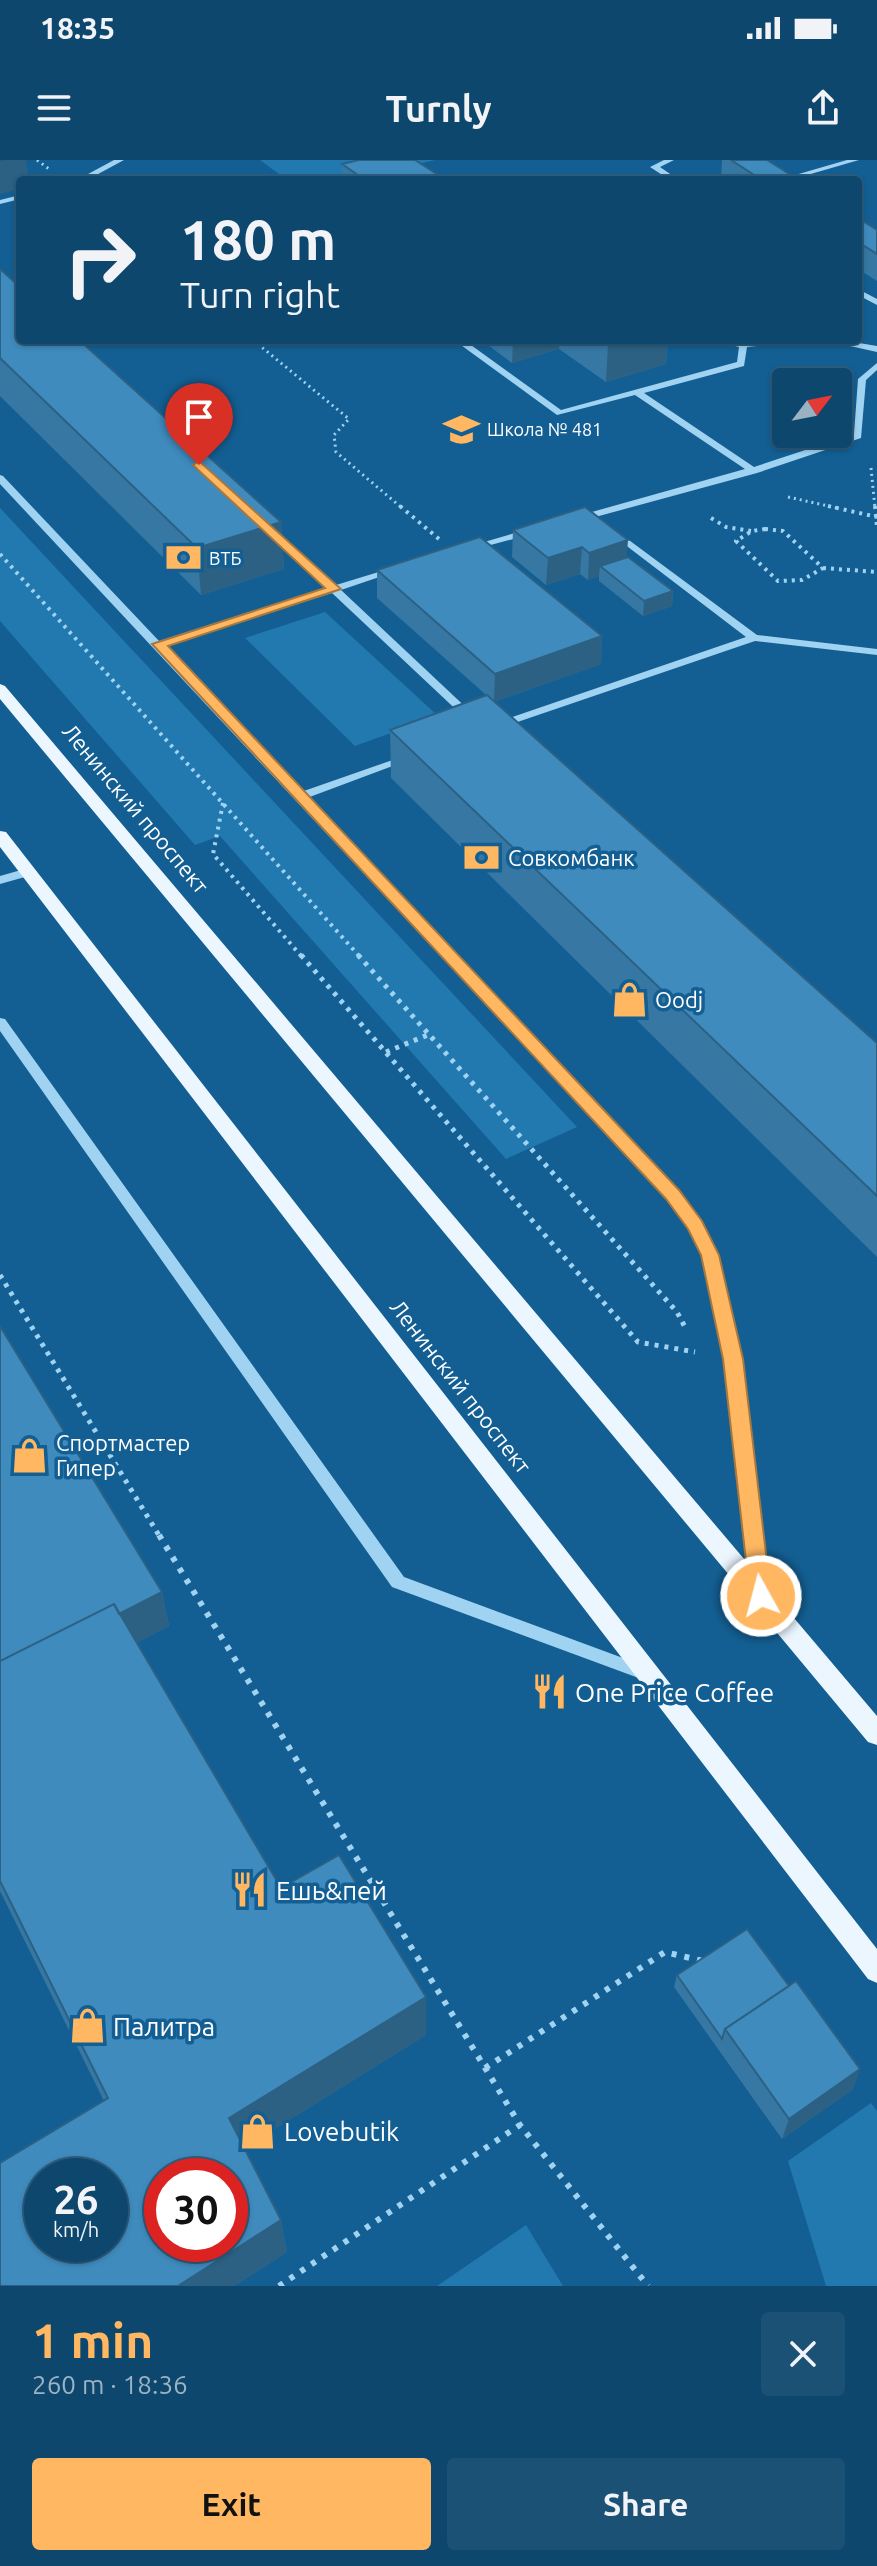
<!DOCTYPE html>
<html lang="en">
<head>
<meta charset="utf-8">
<style>
  :root { --surface:#0e476e; --page:#1c5176; --text:#f1f3f6; --muted:#9bb2c2; --line:#2e5f81; --accent:#ffb861 }
  body { margin:0; font-family:Ubuntu,sans-serif; background:var(--page); color:var(--text); height:100vh; display:flex; flex-direction:column; font-size:30px; white-space:nowrap }
  * { box-sizing:border-box; margin:0 }
  p { font-size:26px; color:var(--muted) }
  .icon { flex:none; width:44px; height:44px; fill:none; stroke:currentColor; stroke-width:2; stroke-linecap:round; stroke-linejoin:round }
  .map { position:relative; height:2126px; overflow:hidden }
  .panel { display:flex; flex-direction:column; background:var(--surface); flex:1 }
  .panel>* { flex:none }
  .top-card { position:absolute; left:16px; top:16px; width:846px; height:168px; border-radius:8px; box-shadow:0 2px 6px #0004,0 0 0 2px var(--line); background:#0e476e; color:var(--text); overflow:hidden }
  .needle { width:52px; rotate:58deg }
  .fabs { position:absolute; left:772px; top:208px; display:grid; gap:16px }
  .fabs a { display:grid; place-items:center; width:80px; height:80px; border-radius:8px; background:var(--surface); box-shadow:0 2px 6px #0004,0 0 0 2px var(--line); font-size:40px }
  .speed { position:absolute; left:24px; top:1998px; display:flex; gap:16px; font-size:40px; font-weight:700; text-align:center }
  .speed>* { display:grid; place-content:center; width:104px; height:104px; border-radius:50%; background:var(--surface); box-shadow:0 2px 6px #0004,0 0 0 2px var(--line); line-height:1 }
  .speed small { font-size:20px; font-weight:400 }
  .speed .limit { border:12px solid #d22; background:#fff; color:#111 }
  .pin { position:absolute; display:grid; place-items:center; width:68px; height:68px; color:#fff; margin:-82px -34px; border-radius:50% 50% 50% 0; rotate:-45deg; box-shadow:0 0 8px #0007 }
  .pin .icon { rotate:45deg }
  .me { position:absolute; width:88px; margin:-44px; rotate:353deg; stroke-linejoin:round; filter:drop-shadow(0 0 6px #0008) }
  .turn { display:flex; align-items:center; gap:28px; height:168px; padding:0 32px; font-size:36px }
  .turn .icon { width:104px; height:104px; stroke-width:2.5 }
  .turn b { display:block; font-size:56px; line-height:68px }
  .round { display:grid; place-items:center; flex:none; width:84px; height:84px; border-radius:8px; background:var(--page) }
  .summary { display:flex; align-items:center; justify-content:space-between; height:136px; padding:0 32px }
  h1 { font-size:48px; font-weight:600; line-height:60px; color:var(--accent) }
  .cta { display:flex; gap:16px; margin-top:auto; padding:16px 32px }
  .cta a { flex:1; height:92px; border-radius:8px; background:var(--accent); color:#111; font-size:32px; font-weight:600; line-height:92px; text-align:center }
  .cta a+a { background:var(--page); color:var(--text) }
  .status { display:flex; justify-content:space-between; align-items:center; height:56px; padding:0 40px; background:var(--surface); direction:ltr }
  .status svg { height:22px; fill:currentColor }
  header { display:flex; justify-content:space-between; align-items:center; height:104px; padding:0 32px; background:var(--surface); font-size:36px; font-weight:600 }
  .map>svg:first-child { display:block }
  .green { fill:#2179b0 }
  .lines { fill:none; stroke-linecap:round; stroke-linejoin:round }
  .path-far3 { stroke:#a0d2f2; stroke-width:3; stroke-dasharray:2 4; stroke-linecap:butt }
  .path-far2 { stroke:#a0d2f2; stroke-width:4; stroke-dasharray:3 5; stroke-linecap:butt }
  .path-far1 { stroke:#a0d2f2; stroke-width:5; stroke-dasharray:4 6; stroke-linecap:butt }
  .path { stroke:#a0d2f2; stroke-width:6; stroke-dasharray:5 8; stroke-linecap:butt }
  .minor { fill:#a0d2f2; fill-rule:evenodd }
  .major { fill:#ebf6ff; fill-rule:evenodd }
  .wall { fill:#3678a3 }
  .shaded-wall { fill:#2c6184 }
  .building { fill:#3f8bbd; stroke:#2c6184; stroke-width:2; fill-rule:evenodd }
  .route { fill:#ffb861; stroke:#a6783f; stroke-width:2 }
  .labels { text-anchor:middle; dominant-baseline:central; stroke-width:7; stroke-linejoin:round; paint-order:stroke }
  .far-poi-label { font-size:18px; fill:#fff; stroke:#135f93; text-anchor:start }
  .street-label { font-size:22px; fill:#fff; stroke:#135f93 }
  .poi-label { font-size:22px; fill:#fff; stroke:#135f93; text-anchor:start }
  .near-poi-label { font-size:26px; fill:#fff; stroke:#135f93; text-anchor:start }
</style>
</head>
<body>
<div class="status"><b>18:35</b><svg viewBox="0 0 49 12"><path d="M0 12V9h3v3zM5 12V6h3v6zM10 12V3h3v9zM15 12V0h3v12zM26 1h20v11H26zM47 4h2v5h-2z"/></svg></div>
<header><svg class="icon" aria-label="menu" viewBox="0 0 24 24"><path d="M4 6h16M4 12h16M4 18h16"/></svg>Turnly<svg class="icon" aria-label="share" viewBox="0 0 24 24"><path d="M12 15V3M7 8l5-5 5 5M5 13v7h14v-7"/></svg></header>
<div class="map">
<svg width="877" height="2126" viewBox="0 0 877 2126">
  <rect width="100%" height="100%" fill="#135f93"/>
  <path class="green" d="M 260,0 L 435,0 L 350,20 L 287,20 Z
    M 0,348 L 577,967 L 506,999 L 220,676 L 195,685 L 0,461 Z
    M 325,452 L 438,556 L 355,586 L 245,478 Z
    M 871,1943 L 877,1951 L 877,2126 L 826,2126 L 788,2001 Z
    M 526,2065 L 563,2126 L 437,2126 Z"/>
  <g class="lines">
    <path class="path-far3" d="M 37,0 L 49,9
      M 253,180 L 349,259 L 334,275 L 336,292 L 402,348
      M 871,308 L 875,348
      M 788,337 L 837,348"/>
    <path class="path-far2" d="M 400,346 L 439,379
      M 828,346 L 877,357
      M 875,346 L 877,367
      M 711,358 L 726,367 L 751,371
      M 765,369 L 783,371 L 823,408 L 802,420 L 778,421 L 736,381 L 752,371 Z
      M 0,394 L 360,797
      M 823,408 L 877,412
      M 223,643 L 213,694 L 302,797"/>
    <path class="path-far1" d="M 301,795 L 638,1182 L 695,1192
      M 358,795 L 677,1152 L 686,1169
      M 386,892 L 430,874
      M 0,1115 L 160,1377"/>
    <path class="path" d="M 159,1375 L 520,1965 L 648,2126
      M 485,1908 L 665,1792 L 703,1801
      M 279,2126 L 520,1965"/>
    <path class="minor" d="M 114,0 L 124,0 L 87,20 L 77,20 Z
      M 664,0 L 674,0 L 660,7 L 679,20 L 670,20 L 650,7 Z
      M 847,0 L 859,0 L 790,20 L 778,20 Z
      M 20,35 L 20,39 L 0,44 L 0,40 Z
      M 858,129 L 877,139 L 877,145 L 858,135 Z
      M 454,180 L 464,180 L 561,250 L 737,202 L 739,187 L 712,180 L 743,182 L 791,180 L 787,183 L 747,187 L 744,206 L 644,233 L 754,307 L 854,274 L 858,219 L 877,203 L 877,210 L 866,220 L 861,278 L 757,313 L 577,362 L 574,361 L 574,357 L 745,309 L 635,235 L 557,255 Z
      M 823,180 L 841,180 L 877,186 L 877,192 Z
      M 0,315 L 3,316 L 159,481 L 327,428 L 267,372 L 267,368 L 273,368 L 336,425 L 395,407 L 400,410 L 341,430 L 473,554 L 473,558 L 465,558 L 332,433 L 164,486 L 301,632 L 404,596 L 412,596 L 414,598 L 307,638 L 677,1030 L 699,1061 L 715,1089 L 729,1137 L 745,1220 L 768,1432 L 766,1437 L 760,1439 L 754,1437 L 752,1432 L 730,1220 L 715,1137 L 701,1089 L 667,1038 L 0,324 Z
      M 529,369 L 532,370 L 532,374 L 472,390 L 467,387 Z
      M 614,369 L 757,475 L 877,489 L 877,495 L 755,481 L 503,567 L 495,567 L 495,563 L 746,477 L 611,374 L 611,370 Z
      M 28,708 L 34,712 L 32,715 L 0,724 L 0,716 Z
      M 0,858 L 5,859 L 404,1417 L 650,1508 L 652,1513 L 650,1518 L 644,1520 L 392,1427 L 0,871 Z"/>
    <path class="major" d="M 0,524 L 5,526 L 877,1556 L 877,1585 L 868,1582 L 0,539 Z
      M 0,671 L 6,672 L 877,1789 L 877,1823 L 868,1819 L 0,687 Z"/>
  </g>
  <path class="wall" d="M 722,0 L 767,0 L 799,20 L 723,20 L 721,18 Z
    M 342,4 L 446,20 L 342,20 Z
    M 858,58 L 877,70 L 877,121 L 858,109 Z
    M 0,109 L 281,362 L 284,409 L 201,435 L 0,236 Z
    M 481,180 L 668,180 L 666,204 L 606,222 L 559,189 L 512,203 Z
    M 513,370 L 627,397 L 673,431 L 672,446 L 643,456 L 599,421 L 599,416 L 588,420 L 580,414 L 546,425 L 512,397 Z
    M 377,410 L 602,476 L 601,504 L 494,542 L 377,438 Z
    M 390,570 L 877,883 L 877,1097 L 391,618 Z
    M 0,1166 L 162,1432 L 169,1466 L 136,1483 L 281,1728 L 426,1875 L 244,1988 L 281,2060 L 287,2092 L 234,2126 L 0,2126 L 104,1941 L 0,1731 Z
    M 677,1815 L 789,1826 L 860,1909 L 852,1930 L 782,1979 L 674,1827 Z"/>
  <path class="shaded-wall" d="M 6,0 L 26,0 L 29,20 L 20,20 L 20,29 L 0,34 L 0,1 Z
    M 513,180 L 560,180 L 559,189 L 512,203 Z
    M 619,180 L 668,180 L 666,204 L 606,222 L 608,183 Z
    M 281,362 L 284,409 L 201,435 L 197,388 Z
    M 628,380 L 626,406 L 600,406 L 599,416 L 588,420 L 589,393 Z
    M 582,387 L 580,414 L 546,425 L 548,398 Z
    M 673,431 L 672,446 L 643,456 L 644,441 Z
    M 602,476 L 601,504 L 494,542 L 495,514 Z
    M 162,1432 L 169,1466 L 0,1553 L 0,1514 Z
    M 426,1837 L 426,1875 L 236,1993 L 229,1958 Z
    M 860,1909 L 852,1930 L 782,1979 L 789,1959 Z
    M 281,2060 L 287,2092 L 234,2126 L 178,2126 Z"/>
  <path class="building" d="M 359,0 L 415,0 L 446,20 L 365,20 L 342,4 Z
    M 731,0 L 767,0 L 799,20 L 762,20 Z
    M 858,58 L 877,70 L 877,94 L 858,82 Z
    M 0,109 L 20,127 L 20,180 L 79,180 L 281,362 L 197,388 L 0,198 Z
    M 604,180 L 619,180 L 608,183 Z
    M 585,347 L 628,380 L 589,393 L 582,387 L 548,398 L 513,370 Z
    M 480,377 L 602,476 L 495,514 L 377,410 Z
    M 628,397 L 673,431 L 644,441 L 600,406 Z
    M 487,535 L 877,883 L 877,1036 L 390,570 Z
    M 0,1166 L 162,1432 L 119,1454 L 114,1444 L 0,1501 Z
    M 114,1444 L 281,1728 L 339,1695 L 426,1837 L 229,1958 L 281,2060 L 178,2126 L 0,2126 L 0,2003 L 108,1938 L 0,1721 L 0,1501 ZM 42,2016 L 110,2016 L 110,2084 L 42,2084 ZM 162,2016 L 230,2016 L 230,2084 L 162,2084 Z
    M 747,1769 L 789,1826 L 725,1869 L 722,1879 L 677,1815 Z
    M 796,1821 L 860,1909 L 789,1959 L 725,1869 Z"/>
  <path class="route" d="M 199,301 L 341,429 L 168,486 L 679,1030 L 702,1061 L 719,1095 L 743,1199 L 771,1436 L 768,1443 L 761,1445 L 753,1443 L 750,1436 L 723,1199 L 701,1095 L 688,1069 L 666,1039 L 152,484 L 325,428 L 195,307 L 193,305 Z"/>
  <defs>
    <symbol id="school-bare" viewBox="-9 -9 18 18"><path d="M0-5L7-2L0 1L-7-2ZM-4 1L0 2.5L4 1V4Q0 6-4 4Z" fill="#ffb861" stroke="#135f93" stroke-width="2.5" paint-order="stroke"/></symbol>
    <symbol id="bank-bare" viewBox="-9 -9 18 18"><path d="M-6-4H6V4H-6ZM0-2.3a2.3 2.3 0 1 0 0 4.6a2.3 2.3 0 1 0 0-4.6Z" fill="#ffb861" stroke="#135f93" stroke-width="2.5" paint-order="stroke"/></symbol>
    <symbol id="shop-bare" viewBox="-9 -9 18 18"><path d="M-5-2.5h2.3a2.7 3.5 0 0 1 5.4 0H5L5.5 6h-11ZM-1.5-2.5h3a1.5 2.3 0 0 0-3 0Z" fill="#ffb861" stroke="#135f93" stroke-width="2.5" paint-order="stroke"/></symbol>
    <symbol id="restaurant-bare" viewBox="-9 -9 18 18"><path d="M-5-6h1v4h1v-4h1v4h1v-4h1v5L-1.5 .5V6h-2V.5L-5-1ZM5-6V6H3V1.5H1.5Q1.5-4 5-6Z" fill="#ffb861" stroke="#135f93" stroke-width="2.5" paint-order="stroke"/></symbol>
  </defs>
  <g fill-rule="evenodd">
    <use href="#school-bare" x="436" y="244" width="51" height="51"/>
    <use href="#bank-bare" x="158" y="372" width="51" height="51"/>
    <use href="#bank-bare" x="456" y="672" width="51" height="51"/>
    <use href="#shop-bare" x="604" y="814" width="51" height="51"/>
    <use href="#shop-bare" x="4" y="1270" width="51" height="51"/>
    <use href="#restaurant-bare" x="524" y="1506" width="51" height="51"/>
    <use href="#restaurant-bare" x="224" y="1704" width="51" height="51"/>
    <use href="#shop-bare" x="62" y="1840" width="51" height="51"/>
    <use href="#shop-bare" x="232" y="1946" width="51" height="51"/>
  </g>
  <g class="labels">
    <g class="far-poi-label">
      <text x="487" y="269">Школа № 481</text>
      <text x="209" y="398">ВТБ</text>
    </g>
    <g class="street-label">
      <text transform="translate(136 648) rotate(50)">Ленинский проспект</text>
      <text transform="translate(461 1226) rotate(52)">Ленинский проспект</text>
    </g>
    <g class="poi-label">
      <text x="508" y="697">Совкомбанк</text>
      <text x="655" y="839">Oodj</text>
      <text x="56" y="1282">Спортмастер<tspan x="56" dy="25">Гипер</tspan></text>
    </g>
    <g class="near-poi-label">
      <text x="575" y="1532">One Price Coffee</text>
      <text x="276" y="1730">Ешь&amp;пей</text>
      <text x="113" y="1866">Палитра</text>
      <text x="284" y="1971">Lovebutik</text>
    </g>
  </g>
</svg>
<div class="fabs">
<a><svg class="needle" viewBox="-14 -14 28 28"><path d="M0-13l5 13h-10z" fill="#e53935"/><path d="M0 13l5-13h-10z" fill="#9bb2c2"/></svg></a>
</div>
<div class="speed"><div>26<small>km/h</small></div><div class="limit">30</div></div>
<div class="pin" style="left:199px;top:305px;background:#d93025"><svg class="icon" aria-label="arrive" viewBox="0 0 24 24"><path d="M6 21V4h12l-3 4 3 4H6"/></svg></div>
<svg class="me" style="left:761px;top:1436px" viewBox="-20 -20 40 40"><circle r="17" fill="#ffb861" stroke="#fff" stroke-width="3"/><path d="M0-11L8 9 0 5-8 9z" fill="#fff"/></svg>
<div class="top-card">
<div class="turn"><svg class="icon" aria-label="right" viewBox="0 0 24 24"><path d="M7 20v-9h11M14 6l5 5-5 5"/></svg><div><b>180 m</b>Turn right</div></div>
</div>
</div>
<section class="panel">
<div class="summary"><div><h1>1 min</h1><p>260 m · 18:36</p></div><a class="round"><svg class="icon" aria-label="close" viewBox="0 0 24 24"><path d="M6 6l12 12M18 6L6 18"/></svg></a></div>
<div class="cta"><a>Exit</a><a>Share</a></div>
</section>
</body>
</html>
